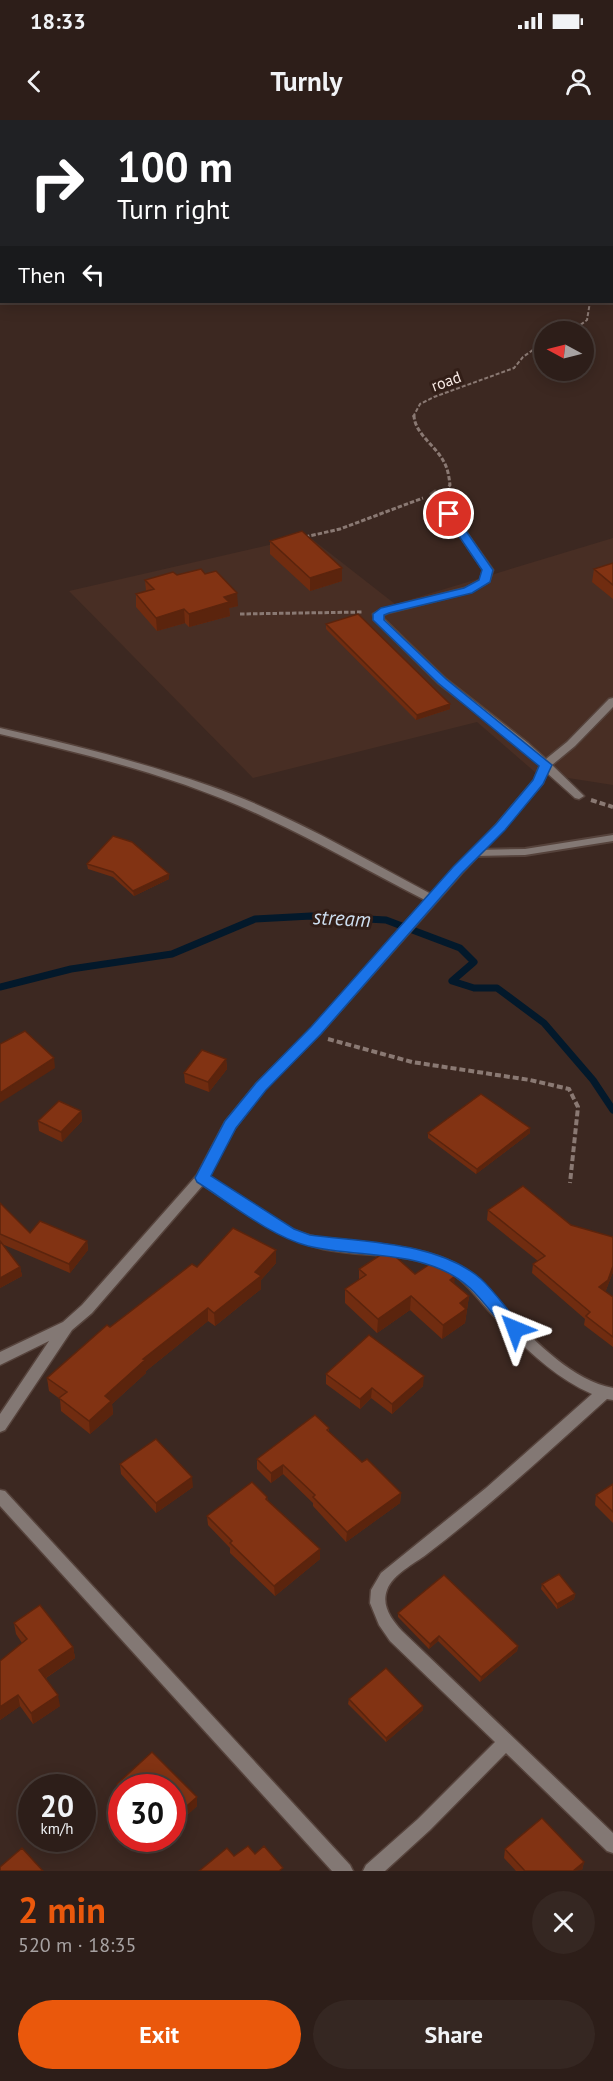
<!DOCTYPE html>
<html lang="en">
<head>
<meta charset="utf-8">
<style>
  :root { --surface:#2d1e19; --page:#352722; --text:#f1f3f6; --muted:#a7a2a2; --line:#483c38; --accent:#ea580c }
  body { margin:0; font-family:"PT Sans",sans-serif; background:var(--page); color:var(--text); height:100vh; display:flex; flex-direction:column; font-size:22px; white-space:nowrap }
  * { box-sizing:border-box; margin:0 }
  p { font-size:20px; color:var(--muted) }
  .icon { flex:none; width:33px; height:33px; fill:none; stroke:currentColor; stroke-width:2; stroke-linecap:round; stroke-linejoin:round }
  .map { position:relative; height:1751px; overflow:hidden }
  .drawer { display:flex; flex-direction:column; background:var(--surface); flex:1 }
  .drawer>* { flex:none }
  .banner { position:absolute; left:0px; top:0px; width:614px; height:183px; box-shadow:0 3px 15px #0003,0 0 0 2px var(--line); background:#202124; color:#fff; overflow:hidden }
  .needle { width:39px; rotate:277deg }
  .buttons { position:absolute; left:534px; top:201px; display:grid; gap:12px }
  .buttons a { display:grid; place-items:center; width:60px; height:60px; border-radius:50%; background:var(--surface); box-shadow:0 3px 15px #0003,0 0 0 2px var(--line); font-size:30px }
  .speed { position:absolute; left:18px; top:1654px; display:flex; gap:12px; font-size:30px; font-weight:700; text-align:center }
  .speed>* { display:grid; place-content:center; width:78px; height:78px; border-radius:50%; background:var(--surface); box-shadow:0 3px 15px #0003,0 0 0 2px var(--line); line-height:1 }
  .speed small { font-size:15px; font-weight:400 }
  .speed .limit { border:9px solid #d22; background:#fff; color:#111 }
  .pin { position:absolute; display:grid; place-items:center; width:51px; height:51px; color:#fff; margin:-26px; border:3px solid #fff; border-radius:50%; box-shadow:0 2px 6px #0007 }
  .me { position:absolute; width:66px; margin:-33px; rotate:316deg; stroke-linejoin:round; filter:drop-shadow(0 0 4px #0008) }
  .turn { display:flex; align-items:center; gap:21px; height:126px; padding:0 18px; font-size:27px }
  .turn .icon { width:78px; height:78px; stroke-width:2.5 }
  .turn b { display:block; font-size:42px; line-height:51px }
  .then { display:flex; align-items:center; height:57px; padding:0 18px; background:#0003; gap:12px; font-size:22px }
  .round { display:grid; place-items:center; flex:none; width:63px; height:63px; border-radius:32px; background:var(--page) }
  .head { display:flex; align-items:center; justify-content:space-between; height:102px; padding:0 18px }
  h1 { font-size:36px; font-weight:700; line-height:45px; color:var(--accent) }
  .cta { display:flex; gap:12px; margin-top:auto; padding:12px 18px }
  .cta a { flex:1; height:69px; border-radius:36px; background:var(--accent); color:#fff; font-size:24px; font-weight:700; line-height:69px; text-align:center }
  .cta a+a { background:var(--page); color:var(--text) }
  .status { display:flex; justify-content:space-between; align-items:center; height:42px; padding:0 30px; background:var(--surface); direction:ltr }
  .status svg { height:16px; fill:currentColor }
  header { display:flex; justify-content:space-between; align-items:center; height:78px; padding:0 18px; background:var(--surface); font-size:27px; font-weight:700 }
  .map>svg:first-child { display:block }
  .built { fill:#482e24 }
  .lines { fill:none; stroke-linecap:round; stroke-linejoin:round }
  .stream { stroke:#03192b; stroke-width:7 }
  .service-casing { stroke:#56433c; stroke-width:4 }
  .minor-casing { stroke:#56433c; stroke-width:3 }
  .tertiary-casing { stroke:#56433c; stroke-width:3 }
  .path-far2 { stroke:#8a7973; stroke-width:2; stroke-dasharray:4 2; stroke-linecap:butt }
  .path-far1 { stroke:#8a7973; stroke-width:3; stroke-dasharray:4.5 2; stroke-linecap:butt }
  .path { stroke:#8a7973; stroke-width:4; stroke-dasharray:6 3; stroke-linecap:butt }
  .service { fill:#837874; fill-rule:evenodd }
  .minor { fill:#837874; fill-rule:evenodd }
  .tertiary { fill:#837874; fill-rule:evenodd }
  .wall { fill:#702c10 }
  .shaded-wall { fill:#5b240d }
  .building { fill:#823313; stroke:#5b240d; stroke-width:1.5 }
  .route { fill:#1a73e8; stroke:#114b97; stroke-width:1.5 }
  .labels { text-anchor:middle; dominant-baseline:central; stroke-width:6; stroke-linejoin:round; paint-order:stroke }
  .far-street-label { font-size:16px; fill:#f5e7e2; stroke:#321e17 }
  .water-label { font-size:21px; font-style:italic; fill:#cddeef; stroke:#321e17 }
</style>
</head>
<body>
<div class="status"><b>18:33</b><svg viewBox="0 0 49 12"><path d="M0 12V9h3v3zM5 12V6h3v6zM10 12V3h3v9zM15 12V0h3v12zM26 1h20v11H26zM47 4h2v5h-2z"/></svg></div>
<header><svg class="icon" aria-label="back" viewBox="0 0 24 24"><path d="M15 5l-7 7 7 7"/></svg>Turnly<svg class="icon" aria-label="person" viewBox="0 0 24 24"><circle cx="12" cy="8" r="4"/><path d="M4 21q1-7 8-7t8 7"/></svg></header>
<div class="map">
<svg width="613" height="1751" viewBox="0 0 613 1751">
  <rect width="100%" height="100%" fill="#3c2821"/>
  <path class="built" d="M 308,416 L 395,484 L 613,418 L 613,665 L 536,653 L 477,602 L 253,658 L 69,471 Z"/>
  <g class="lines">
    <path class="stream" d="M 0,867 L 71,849 L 172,834 L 255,799 L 311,796 L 386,800 L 460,828 L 474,842 L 452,861 L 474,868 L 497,868 L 544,903 L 593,960 L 613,990"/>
    <defs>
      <path id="service" d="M 613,715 L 613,721 L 525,735 L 475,736 L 470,733 L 475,730 L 525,729 Z"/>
      <path id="minor" d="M 435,371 L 438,372 L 493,450 L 489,462 L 471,472 L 388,493 L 383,495 L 384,499 L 446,559 L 528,623 L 546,639 L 567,622 L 609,579 L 613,578 L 613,587 L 575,626 L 552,645 L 584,676 L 579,679 L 575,678 L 547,653 L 543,663 L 504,709 L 462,753 L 320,914 L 265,969 L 235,1008 L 209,1056 C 241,1077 274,1106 312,1116 C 360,1128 413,1120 458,1145 C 475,1153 486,1169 498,1182 C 527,1213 569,1260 613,1268 L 613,1280 L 607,1279 C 548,1332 490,1386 427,1434 C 414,1444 393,1454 387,1470 C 381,1486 392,1500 402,1511 L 613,1713 L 613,1733 L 607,1731 L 506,1633 L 430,1710 L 385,1751 L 363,1751 L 366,1745 L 418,1699 L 495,1622 L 390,1521 L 379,1505 L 370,1483 L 371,1470 L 381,1453 L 486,1368 L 592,1274 C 551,1256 520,1223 490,1192 C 477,1178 465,1160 447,1151 C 408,1131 365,1138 323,1129 C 277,1118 242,1091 203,1065 L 92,1193 L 72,1210 L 5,1310 L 0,1312 L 0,1294 L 49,1221 L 0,1245 L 0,1232 L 63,1202 L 82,1185 L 197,1055 L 225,1002 L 257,963 L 312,908 L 425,780 C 372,753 320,723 266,698 C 183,658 89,635 0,614 L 0,608 C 71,624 141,642 210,666 C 287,693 359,736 431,774 L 496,705 L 534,660 L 540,645 L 520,627 L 438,563 L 374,500 L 373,494 L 382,489 L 465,468 L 480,460 L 483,450 L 431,374 Z"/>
      <path id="tertiary" d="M 0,1370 L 5,1371 L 350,1745 L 353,1751 L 332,1751 L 0,1386 Z"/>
    </defs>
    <use href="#service" class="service-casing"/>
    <use href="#minor" class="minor-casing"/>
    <use href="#tertiary" class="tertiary-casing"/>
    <path class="path-far2" d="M 571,212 L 587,200 L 590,182
      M 413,297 L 420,284 L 434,277 L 514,248 L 523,237 L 544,222"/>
    <path class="path-far1" d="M 414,295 C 414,313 436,326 444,342 C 448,349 449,357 450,365 L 448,367
      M 305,417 L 340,409 L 423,378
      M 240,494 L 363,492"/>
    <path class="path" d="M 591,680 L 613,687
      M 328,919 L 412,942 L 530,960 L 569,969 L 578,987 L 570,1063"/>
    <use href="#service" class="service"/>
    <use href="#minor" class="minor"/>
    <use href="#tertiary" class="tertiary"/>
  </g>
  <path class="wall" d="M 270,421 L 342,448 L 342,461 L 310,471 L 270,434 Z
    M 613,443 L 613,479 L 592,462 L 594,449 Z
    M 177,455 L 238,486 L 229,488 L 230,496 L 189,507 L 185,503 L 157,511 L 136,487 L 136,474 L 146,471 L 145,460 Z
    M 326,504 L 450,584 L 450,589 L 416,600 L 326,509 Z
    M 87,744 L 169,759 L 134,776 L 113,757 L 88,749 Z
    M 226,939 L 227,949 L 209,972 L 185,963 L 184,953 Z
    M 81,991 L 82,1001 L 62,1022 L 39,1011 L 38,1001 Z
    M 530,1008 L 530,1013 L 476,1054 L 428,1018 L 428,1013 Z
    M 0,1083 L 30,1113 L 87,1121 L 88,1130 L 70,1153 L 2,1124 L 20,1147 L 22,1156 L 0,1168 Z
    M 488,1090 L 571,1105 L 613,1117 L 613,1152 L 606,1170 L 605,1171 L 613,1177 L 613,1227 L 584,1205 L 585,1199 L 532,1153 L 533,1144 L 538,1141 L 487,1100 Z
    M 276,1143 L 261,1160 L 261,1169 L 215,1206 L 208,1201 L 146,1251 L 146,1253 L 112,1284 L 113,1294 L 90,1314 L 61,1291 L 60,1279 L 49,1271 L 47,1258 L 110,1207 L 197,1147 Z
    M 359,1149 L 415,1154 L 454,1164 L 469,1176 L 465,1203 L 442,1219 L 410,1190 L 377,1213 L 345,1183 L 345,1169 L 359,1160 Z
    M 326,1254 L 423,1266 L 392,1294 L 371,1278 L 360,1289 L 326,1264 Z
    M 329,1308 L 329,1312 L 362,1342 L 401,1373 L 400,1383 L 346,1422 L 313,1386 L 313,1383 L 283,1354 L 271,1363 L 257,1349 L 257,1339 Z
    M 120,1344 L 193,1367 L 156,1393 L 121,1354 Z
    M 613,1364 L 613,1403 L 595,1385 L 596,1375 Z
    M 267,1377 L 268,1381 L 320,1429 L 320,1439 L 275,1476 L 230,1433 L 230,1428 L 208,1405 L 207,1396 Z
    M 542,1464 L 575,1474 L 574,1479 L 557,1489 L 541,1469 Z
    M 398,1493 L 518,1526 L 517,1531 L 480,1562 L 438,1521 L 429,1529 L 398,1497 Z
    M 14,1503 L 73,1527 L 75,1538 L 46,1558 L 60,1586 L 33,1604 L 20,1586 L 0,1600 L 0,1541 L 22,1523 L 16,1514 Z
    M 349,1579 L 423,1586 L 423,1590 L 386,1622 L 348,1584 Z
    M 152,1632 L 197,1677 L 197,1686 L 172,1709 L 172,1668 L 122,1668 L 122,1676 L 118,1673 L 117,1664 Z
    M 505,1729 L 584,1742 L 582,1750 L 516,1751 L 504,1738 Z"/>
  <path class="shaded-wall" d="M 342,448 L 342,461 L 310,471 L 310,458 Z
    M 237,473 L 238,486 L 229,488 L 230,496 L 189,507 L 189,494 L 224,477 Z
    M 184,489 L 185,503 L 157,511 L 156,498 Z
    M 450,584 L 450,589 L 416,600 L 417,595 Z
    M 169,754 L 169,759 L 134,776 L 133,771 Z
    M 54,938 L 55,948 L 0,983 L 0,973 Z
    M 226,939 L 227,949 L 209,972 L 208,962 Z
    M 81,991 L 82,1001 L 62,1022 L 61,1012 Z
    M 530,1008 L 530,1013 L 476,1054 L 477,1049 Z
    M 87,1121 L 88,1130 L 70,1153 L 69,1144 Z
    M 276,1130 L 276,1143 L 261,1160 L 261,1169 L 215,1206 L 214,1193 L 255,1152 Z
    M 613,1146 L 613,1152 L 606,1170 L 598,1176 L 599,1167 Z
    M 20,1147 L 22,1156 L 0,1168 L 0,1158 Z
    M 455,1156 L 454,1170 L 450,1160 Z
    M 411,1176 L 410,1190 L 377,1213 L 378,1199 Z
    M 469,1176 L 465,1203 L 442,1219 L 443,1205 L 460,1183 Z
    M 208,1188 L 208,1201 L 146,1251 L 146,1253 L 112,1284 L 113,1294 L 90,1314 L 89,1301 L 105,1276 L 143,1239 Z
    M 424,1256 L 423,1266 L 392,1294 L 392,1284 Z
    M 372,1268 L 371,1278 L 360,1289 L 360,1279 Z
    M 283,1345 L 283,1354 L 271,1363 L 271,1353 Z
    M 192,1357 L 193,1367 L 156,1393 L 156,1383 Z
    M 401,1373 L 400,1383 L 346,1422 L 347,1412 Z
    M 320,1429 L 320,1439 L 275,1476 L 274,1466 Z
    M 575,1474 L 574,1479 L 557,1489 L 557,1484 Z
    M 439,1516 L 438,1521 L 429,1529 L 430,1524 Z
    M 518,1526 L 517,1531 L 480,1562 L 481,1557 Z
    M 73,1527 L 75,1538 L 41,1561 L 39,1550 Z
    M 18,1575 L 20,1586 L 0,1600 L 0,1587 Z
    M 58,1575 L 60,1586 L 33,1604 L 31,1593 Z
    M 423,1586 L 423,1590 L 386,1622 L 386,1618 Z
    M 197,1677 L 197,1686 L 172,1709 L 172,1699 Z
    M 584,1742 L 582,1750 L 573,1751 Z"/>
  <path class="building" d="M 302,411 L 342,448 L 310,458 L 270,421 Z
    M 613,443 L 613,465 L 594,449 Z
    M 201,449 L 205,454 L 216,451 L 237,473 L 224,477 L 229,482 L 189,494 L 184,489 L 156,498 L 136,474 L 154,469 L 145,460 L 173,452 L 177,455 Z
    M 358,494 L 450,584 L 417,595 L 326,504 Z
    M 113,716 L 132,722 L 169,754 L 133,771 L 113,752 L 87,744 Z
    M 25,911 L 54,938 L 0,973 L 0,924 Z
    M 202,930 L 226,939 L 208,962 L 184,953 Z
    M 481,974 L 530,1008 L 477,1049 L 428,1013 Z
    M 59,981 L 81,991 L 61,1012 L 38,1001 Z
    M 523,1066 L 571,1105 L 613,1117 L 613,1146 L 608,1160 L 599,1167 L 613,1177 L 613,1217 L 586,1196 L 590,1192 L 533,1144 L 545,1136 L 488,1090 Z
    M 0,1083 L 30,1113 L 40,1101 L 87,1121 L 69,1144 L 0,1114 Z
    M 233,1108 L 276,1130 L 255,1152 L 261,1156 L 214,1193 L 208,1188 L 143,1239 L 145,1240 L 105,1276 L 111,1281 L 89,1301 L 59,1278 L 67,1272 L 47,1258 L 107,1205 L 110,1207 L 192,1144 L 197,1147 Z
    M 0,1121 L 20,1147 L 0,1158 Z
    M 388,1130 L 415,1154 L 436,1140 L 455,1156 L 450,1160 L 469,1176 L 460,1183 L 466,1189 L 443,1205 L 411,1176 L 378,1199 L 345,1169 L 366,1155 L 359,1149 Z
    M 369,1215 L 424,1256 L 392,1284 L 372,1268 L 360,1279 L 326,1254 Z
    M 315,1295 L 329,1308 L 327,1310 L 362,1342 L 367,1339 L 401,1373 L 347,1412 L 313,1377 L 315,1375 L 283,1345 L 271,1353 L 257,1339 Z
    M 156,1319 L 192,1357 L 156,1383 L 120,1344 Z
    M 252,1362 L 267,1377 L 266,1379 L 320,1429 L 274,1466 L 230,1423 L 232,1421 L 207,1396 Z
    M 613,1364 L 613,1392 L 596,1375 Z
    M 559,1454 L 575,1474 L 557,1484 L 542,1464 Z
    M 444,1455 L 518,1526 L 481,1557 L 439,1516 L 430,1524 L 398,1493 Z
    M 40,1485 L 73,1527 L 39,1550 L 58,1575 L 31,1593 L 18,1575 L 0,1587 L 0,1541 L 27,1519 L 14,1503 Z
    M 386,1548 L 423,1586 L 386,1618 L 349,1579 Z
    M 152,1632 L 197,1677 L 172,1699 L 172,1668 L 122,1669 L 117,1664 Z
    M 542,1698 L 584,1742 L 573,1751 L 525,1751 L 505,1729 Z
    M 248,1726 L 255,1734 L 264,1726 L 283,1748 L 279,1751 L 199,1751 L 227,1728 L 234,1736 Z
    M 22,1728 L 43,1751 L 0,1751 L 0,1747 Z"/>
  <path class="route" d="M 449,391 L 453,392 L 493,450 L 490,462 L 472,473 L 389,493 L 384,495 L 384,500 L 446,559 L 552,645 L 543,664 L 505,710 L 462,753 L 321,914 L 266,970 L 236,1008 L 211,1056 L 294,1109 L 310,1115 C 364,1122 439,1122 481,1159 C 495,1172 507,1190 520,1204 L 523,1209 L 520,1213 L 515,1215 L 509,1213 C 496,1199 484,1181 470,1168 C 426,1128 362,1139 308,1126 C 270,1116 230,1083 197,1062 L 195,1058 L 225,1001 L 256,963 L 311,907 L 453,747 L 496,704 L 533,660 L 539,646 L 438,563 L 373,500 L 373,494 L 381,488 L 464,468 L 479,460 L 482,450 L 444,394 Z"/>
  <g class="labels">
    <g class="far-street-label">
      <text transform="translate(446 261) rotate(-20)">road</text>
    </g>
    <g class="water-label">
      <text transform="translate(342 798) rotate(3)">stream</text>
    </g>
  </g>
</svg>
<div class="buttons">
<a><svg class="needle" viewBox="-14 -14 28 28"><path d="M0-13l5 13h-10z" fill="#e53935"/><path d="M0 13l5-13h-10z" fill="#a7a2a2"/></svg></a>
</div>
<div class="speed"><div>20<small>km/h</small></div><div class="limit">30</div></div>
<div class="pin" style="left:449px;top:394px;background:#d93025"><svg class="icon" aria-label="arrive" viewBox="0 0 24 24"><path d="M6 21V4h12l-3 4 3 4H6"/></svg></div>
<svg class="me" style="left:515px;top:1209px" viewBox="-20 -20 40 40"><path d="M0-17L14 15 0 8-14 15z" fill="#1a73e8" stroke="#fff" stroke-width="4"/></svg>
<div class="banner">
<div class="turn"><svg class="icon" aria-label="right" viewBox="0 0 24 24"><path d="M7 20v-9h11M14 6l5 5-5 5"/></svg><div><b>100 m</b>Turn right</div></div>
<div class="then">Then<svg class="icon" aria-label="left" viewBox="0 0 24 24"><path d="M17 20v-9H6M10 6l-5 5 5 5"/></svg></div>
</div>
</div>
<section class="drawer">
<div class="head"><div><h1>2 min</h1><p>520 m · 18:35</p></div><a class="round"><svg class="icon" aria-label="close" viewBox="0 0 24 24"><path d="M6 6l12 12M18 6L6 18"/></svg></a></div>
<div class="cta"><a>Exit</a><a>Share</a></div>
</section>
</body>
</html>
